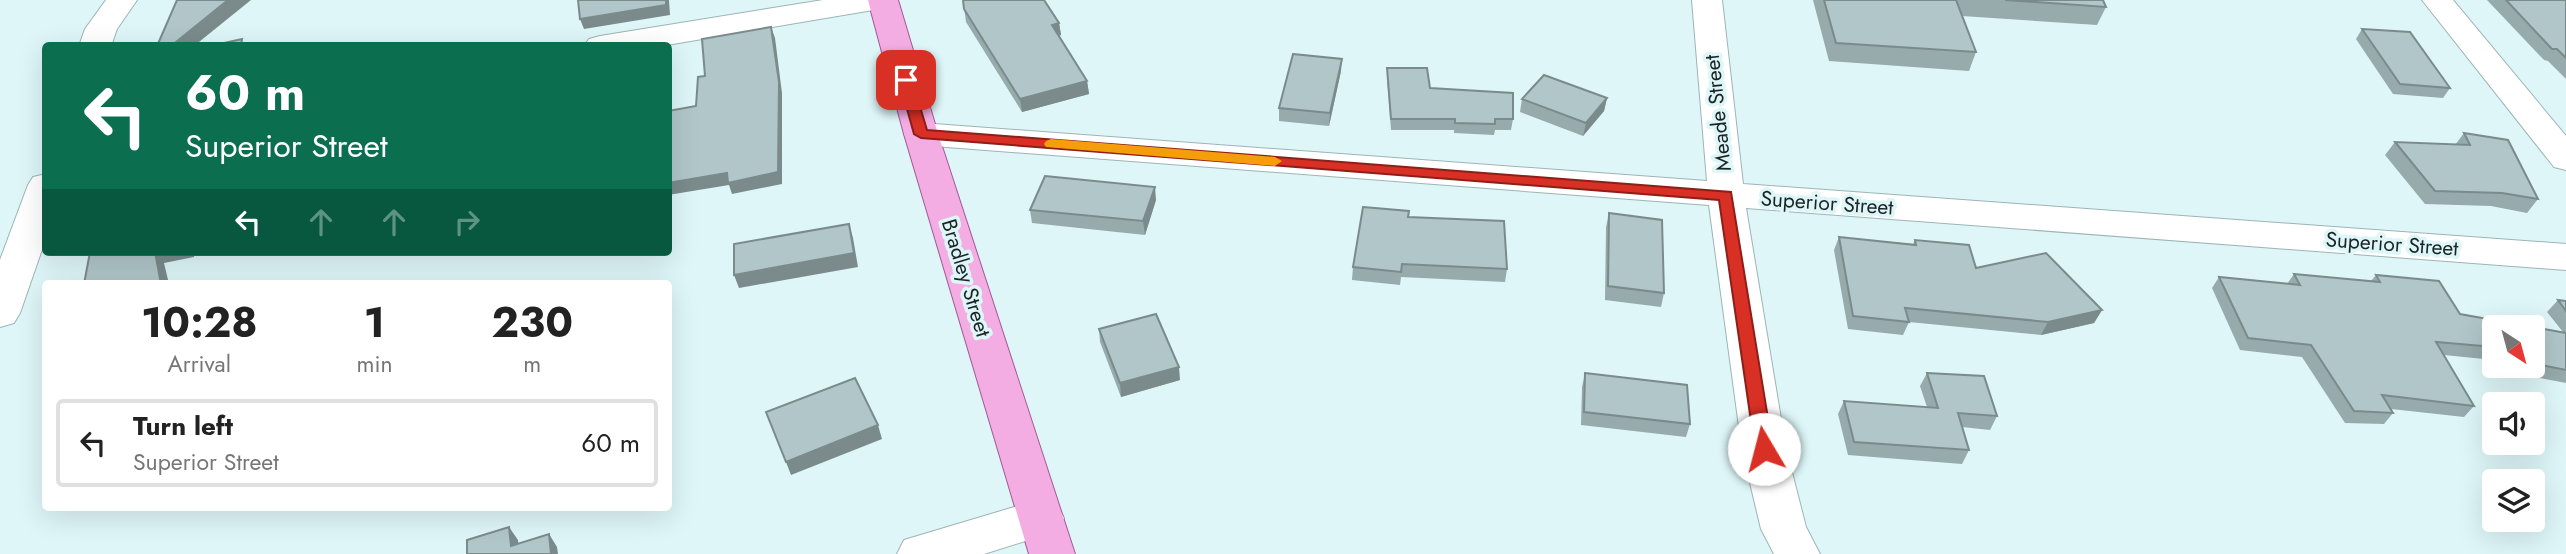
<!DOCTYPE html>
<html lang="en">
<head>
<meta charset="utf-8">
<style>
  :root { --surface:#fff; --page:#f2f2f2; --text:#222; --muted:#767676; --line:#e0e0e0 }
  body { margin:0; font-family:Jost,sans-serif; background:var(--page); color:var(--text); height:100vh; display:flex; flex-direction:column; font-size:26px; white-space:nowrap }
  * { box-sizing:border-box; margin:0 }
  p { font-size:23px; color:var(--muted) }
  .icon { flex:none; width:38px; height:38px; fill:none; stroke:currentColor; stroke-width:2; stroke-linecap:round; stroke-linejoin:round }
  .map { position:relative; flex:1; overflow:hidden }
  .drawer { position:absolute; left:42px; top:280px; width:630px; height:231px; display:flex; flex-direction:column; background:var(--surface); border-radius:7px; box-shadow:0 7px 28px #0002 }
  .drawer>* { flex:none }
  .top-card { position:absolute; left:42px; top:42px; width:630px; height:214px; border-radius:7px; box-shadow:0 7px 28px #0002; background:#0b6e4f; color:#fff; overflow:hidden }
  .needle { width:46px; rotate:144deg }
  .tools { position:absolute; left:2482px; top:315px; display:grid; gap:14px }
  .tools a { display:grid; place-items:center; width:63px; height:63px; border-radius:7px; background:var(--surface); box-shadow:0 7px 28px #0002; font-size:35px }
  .pin { position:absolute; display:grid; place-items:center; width:60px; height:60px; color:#fff; margin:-30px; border-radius:14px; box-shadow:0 4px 10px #0006 }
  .me { position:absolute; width:77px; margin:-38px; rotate:352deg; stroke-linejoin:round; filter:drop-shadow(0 0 5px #0008) }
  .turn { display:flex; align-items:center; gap:24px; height:147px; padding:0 28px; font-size:32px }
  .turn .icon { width:91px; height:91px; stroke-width:2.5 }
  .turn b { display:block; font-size:49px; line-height:60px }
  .lanes { display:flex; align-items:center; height:66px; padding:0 28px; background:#0003; justify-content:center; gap:35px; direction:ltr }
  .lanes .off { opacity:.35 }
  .eta { display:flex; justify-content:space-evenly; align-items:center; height:119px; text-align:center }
  .eta b { font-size:42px; font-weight:700; line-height:49px }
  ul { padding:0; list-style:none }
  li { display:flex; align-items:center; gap:21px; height:88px; margin:0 14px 10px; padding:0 14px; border:4px solid var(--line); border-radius:7px }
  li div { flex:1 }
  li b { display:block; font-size:26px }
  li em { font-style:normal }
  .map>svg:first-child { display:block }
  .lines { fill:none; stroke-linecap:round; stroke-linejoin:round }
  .minor-casing { stroke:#9db4b6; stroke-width:2 }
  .primary-casing { stroke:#a25995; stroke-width:2 }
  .minor { fill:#fff; fill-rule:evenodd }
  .primary { fill:#f3ade3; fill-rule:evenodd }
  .wall { fill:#97aaac }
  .shaded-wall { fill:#7b8b8c }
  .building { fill:#b0c6c8; stroke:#7b8b8c; stroke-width:2 }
  .route { fill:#d93025; stroke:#8d1f18; stroke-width:2 }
  .slow { fill:#f59e0b }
  .labels { text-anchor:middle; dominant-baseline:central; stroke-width:7; stroke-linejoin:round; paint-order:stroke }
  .street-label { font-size:21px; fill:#1b2425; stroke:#def6f8 }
</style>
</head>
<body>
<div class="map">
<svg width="2566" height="554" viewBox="0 0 2566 554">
  <rect width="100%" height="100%" fill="#def6f8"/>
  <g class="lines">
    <defs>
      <path id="minor" d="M 106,0 L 137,0 L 117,29 L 111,46 L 79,46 L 85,29 Z
        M 823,0 L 894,0 L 890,6 L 879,9 L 661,46 L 584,46 L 589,39 L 600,36 Z
        M 1692,0 L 1722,0 L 1743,184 L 2566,244 L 2566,270 L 1746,208 L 1786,449 L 1806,527 L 1820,554 L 1774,554 L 1761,529 L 1742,449 L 1709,205 L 921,145 L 909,142 L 904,134 L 909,126 L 921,123 L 1707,181 Z
        M 2422,0 L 2453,0 L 2566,136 L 2566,170 L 2554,167 Z
        M 46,174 L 46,238 L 20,313 L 14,323 L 0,327 L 0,260 L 28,185 L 33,177 Z
        M 1041,499 L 1057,505 L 1064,518 L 1057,531 L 984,554 L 897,554 L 904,540 Z"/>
      <path id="primary" d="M 868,0 L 898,0 L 938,134 L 1075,554 L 1029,554 L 904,134 Z"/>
    </defs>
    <use href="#minor" class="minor-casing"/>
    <use href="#primary" class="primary-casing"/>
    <use href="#minor" class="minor"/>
    <use href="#primary" class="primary"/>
  </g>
  <path class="wall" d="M 963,0 L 1059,23 L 1061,35 L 1059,36 L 1087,81 L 1089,94 L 1022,112 L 966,22 Z
    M 1813,0 L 2103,0 L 2106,7 L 2097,25 L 1962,16 L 1976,52 L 1969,71 L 1829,61 Z
    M 2487,0 L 2566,0 L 2566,79 L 2548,61 L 2544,60 Z
    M 2362,29 L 2450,88 L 2443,98 L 2393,94 L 2356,39 Z
    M 1387,68 L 1430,88 L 1513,119 L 1511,130 L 1495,130 L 1494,135 L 1454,133 L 1454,130 L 1391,130 L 1387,78 Z
    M 1341,71 L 1329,126 L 1279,121 L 1279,108 Z
    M 1607,98 L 1604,111 L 1583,136 L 1520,112 L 1522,99 Z
    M 2464,133 L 2538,199 L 2527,213 L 2491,206 L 2425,204 L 2385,155 L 2395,142 L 2455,145 Z
    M 1156,200 L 1145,235 L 1032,223 L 1030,210 Z
    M 1609,213 L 1664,293 L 1661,307 L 1605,300 L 1606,227 Z
    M 1408,217 L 1507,269 L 1505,282 L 1401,277 L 1400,285 L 1352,280 L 1353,267 Z
    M 1839,237 L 1913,244 L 1915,240 L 1976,268 L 2102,310 L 2094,323 L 2041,335 L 1909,322 L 1903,335 L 1848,329 L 1834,250 Z
    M 2294,274 L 2371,281 L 2376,275 L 2460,314 L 2563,332 L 2547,312 L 2558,300 L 2566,301 L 2566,383 L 2514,373 L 2511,366 L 2532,366 L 2532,327 L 2494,327 L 2494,360 L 2444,355 L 2474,406 L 2464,417 L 2391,409 L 2393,413 L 2384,424 L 2345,423 L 2302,357 L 2240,350 L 2212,288 L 2219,277 L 2287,284 Z
    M 1099,329 L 1180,380 L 1121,397 L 1100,342 Z
    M 1585,373 L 1690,424 L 1686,437 L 1581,425 L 1582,387 Z
    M 1927,373 L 1997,416 L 1990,430 L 1962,427 L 1969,450 L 1962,464 L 1848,455 L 1838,414 L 1844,401 L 1927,407 L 1920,386 Z"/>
  <path class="shaded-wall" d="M 228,0 L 251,0 L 194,46 L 171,46 Z
    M 666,0 L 669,0 L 670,15 L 584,29 L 580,19 Z
    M 1059,23 L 1061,35 L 1053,37 L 1052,25 Z
    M 771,27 L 775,38 L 782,93 L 782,184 L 732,194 L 729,185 L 668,195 L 668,183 Z
    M 1342,59 L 1341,71 L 1329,126 L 1330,113 Z
    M 1087,81 L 1089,94 L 1022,112 L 1020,99 Z
    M 1607,98 L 1604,111 L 1583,136 L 1586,123 Z
    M 1155,187 L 1156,200 L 1145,235 L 1143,221 Z
    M 849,224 L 853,238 L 858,267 L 739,288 L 734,275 Z
    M 155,252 L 194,252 L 194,257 L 164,263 L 169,284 L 161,284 Z
    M 2102,310 L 2094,323 L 2041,335 L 2048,322 Z
    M 1179,367 L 1180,380 L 1121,397 L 1120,383 Z
    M 878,425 L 882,439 L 791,475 L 786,462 Z
    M 509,527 L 518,540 L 519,554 L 511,546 Z
    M 549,534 L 557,547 L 558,554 L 551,554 Z"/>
  <path class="building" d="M 177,0 L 228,0 L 171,46 L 157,46 Z
    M 578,0 L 666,0 L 666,5 L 580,19 Z
    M 963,0 L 1044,0 L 1059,23 L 1052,25 L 1087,81 L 1020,99 L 964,9 Z
    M 1824,0 L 1956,0 L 1976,52 L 1836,43 Z
    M 2005,0 L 2103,0 L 2106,7 Z
    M 2506,0 L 2566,0 L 2566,58 L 2557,49 L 2552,49 Z
    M 771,27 L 779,82 L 778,172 L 728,183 L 727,173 L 668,183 L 668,111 L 696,106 L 698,77 L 705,76 L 702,39 Z
    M 2362,29 L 2410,32 L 2450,88 L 2400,84 Z
    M 242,39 L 241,46 L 210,46 Z
    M 1293,54 L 1342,59 L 1330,113 L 1279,108 Z
    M 1387,68 L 1427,68 L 1430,88 L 1513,93 L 1513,119 L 1495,119 L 1495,124 L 1455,123 L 1455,119 L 1391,119 Z
    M 1544,75 L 1607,98 L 1586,123 L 1522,99 Z
    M 2464,133 L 2508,140 L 2538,199 L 2502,193 L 2435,191 L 2395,142 L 2470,145 Z
    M 1045,176 L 1155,187 L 1143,221 L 1030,210 Z
    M 1363,207 L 1409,211 L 1408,217 L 1504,221 L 1507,269 L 1402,264 L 1401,272 L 1353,267 Z
    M 1609,213 L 1662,220 L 1664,293 L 1608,286 Z
    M 849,224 L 854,253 L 734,275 L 734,244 Z
    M 1839,237 L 1916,245 L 1915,240 L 1969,245 L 1976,268 L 2046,253 L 2102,310 L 2048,322 L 1905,308 L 1909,322 L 1853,316 Z
    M 90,252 L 155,252 L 161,284 L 84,284 Z
    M 2294,274 L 2380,282 L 2376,275 L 2439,281 L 2460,314 L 2566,333 L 2566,370 L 2532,363 L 2532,327 L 2494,327 L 2494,347 L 2436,342 L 2474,406 L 2382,395 L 2393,413 L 2354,411 L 2311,345 L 2248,338 L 2219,277 L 2300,285 Z
    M 2558,300 L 2566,301 L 2566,311 Z
    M 1156,314 L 1179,367 L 1120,383 L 1099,329 Z
    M 1585,373 L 1687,385 L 1690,424 L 1584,412 Z
    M 1927,373 L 1984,376 L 1997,416 L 1958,413 L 1969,450 L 1854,442 L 1844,401 L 1938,408 Z
    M 855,378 L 878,425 L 786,462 L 766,412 Z
    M 509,527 L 511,546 L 549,534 L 551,554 L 467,554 L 467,540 Z"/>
  <path class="route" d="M 906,76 L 912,80 L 927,130 L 1731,192 L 1773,449 L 1770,454 L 1757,454 L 1755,449 L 1719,200 L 921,138 L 914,134 L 899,80 Z"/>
  <path class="slow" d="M 1051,139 L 1275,157 L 1282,161 L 1275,166 L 1046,147 L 1044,144 L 1046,141 Z"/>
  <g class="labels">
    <g class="street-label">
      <text transform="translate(1718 113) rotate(-96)">Meade Street</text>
      <text transform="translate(1827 203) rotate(4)">Superior Street</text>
      <text transform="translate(2392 244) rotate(4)">Superior Street</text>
      <text transform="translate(966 278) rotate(73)">Bradley Street</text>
    </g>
  </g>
</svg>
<div class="tools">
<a><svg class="needle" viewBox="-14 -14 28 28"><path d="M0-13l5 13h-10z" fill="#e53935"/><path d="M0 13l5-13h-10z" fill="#767676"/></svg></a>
<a><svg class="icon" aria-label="sound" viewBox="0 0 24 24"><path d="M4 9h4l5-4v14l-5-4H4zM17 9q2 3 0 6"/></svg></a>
<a><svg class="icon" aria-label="layers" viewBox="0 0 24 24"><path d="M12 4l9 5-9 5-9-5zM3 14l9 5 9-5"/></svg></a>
</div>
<div class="pin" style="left:906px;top:80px;background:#d93025"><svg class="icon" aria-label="arrive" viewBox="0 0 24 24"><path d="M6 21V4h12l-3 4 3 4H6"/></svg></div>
<svg class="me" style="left:1764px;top:449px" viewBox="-20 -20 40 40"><circle r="19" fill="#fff"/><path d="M0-13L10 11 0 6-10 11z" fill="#d93025"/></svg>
<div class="top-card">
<div class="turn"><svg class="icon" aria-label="left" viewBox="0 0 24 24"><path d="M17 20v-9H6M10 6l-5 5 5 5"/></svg><div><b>60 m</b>Superior Street</div></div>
<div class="lanes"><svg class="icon" aria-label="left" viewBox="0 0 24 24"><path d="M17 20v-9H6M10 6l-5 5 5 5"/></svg><svg class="icon off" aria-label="ahead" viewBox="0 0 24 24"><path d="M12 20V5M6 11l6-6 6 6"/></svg><svg class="icon off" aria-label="ahead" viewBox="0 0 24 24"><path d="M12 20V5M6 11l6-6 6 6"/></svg><svg class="icon off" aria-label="right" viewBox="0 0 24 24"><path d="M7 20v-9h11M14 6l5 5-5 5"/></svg></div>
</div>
<section class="drawer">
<div class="eta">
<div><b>10:28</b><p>Arrival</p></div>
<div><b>1</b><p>min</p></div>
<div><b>230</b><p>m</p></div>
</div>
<ul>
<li><svg class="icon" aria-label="left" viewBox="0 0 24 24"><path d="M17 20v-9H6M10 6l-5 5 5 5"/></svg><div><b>Turn left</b><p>Superior Street</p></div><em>60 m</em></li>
</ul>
</section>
</div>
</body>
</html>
